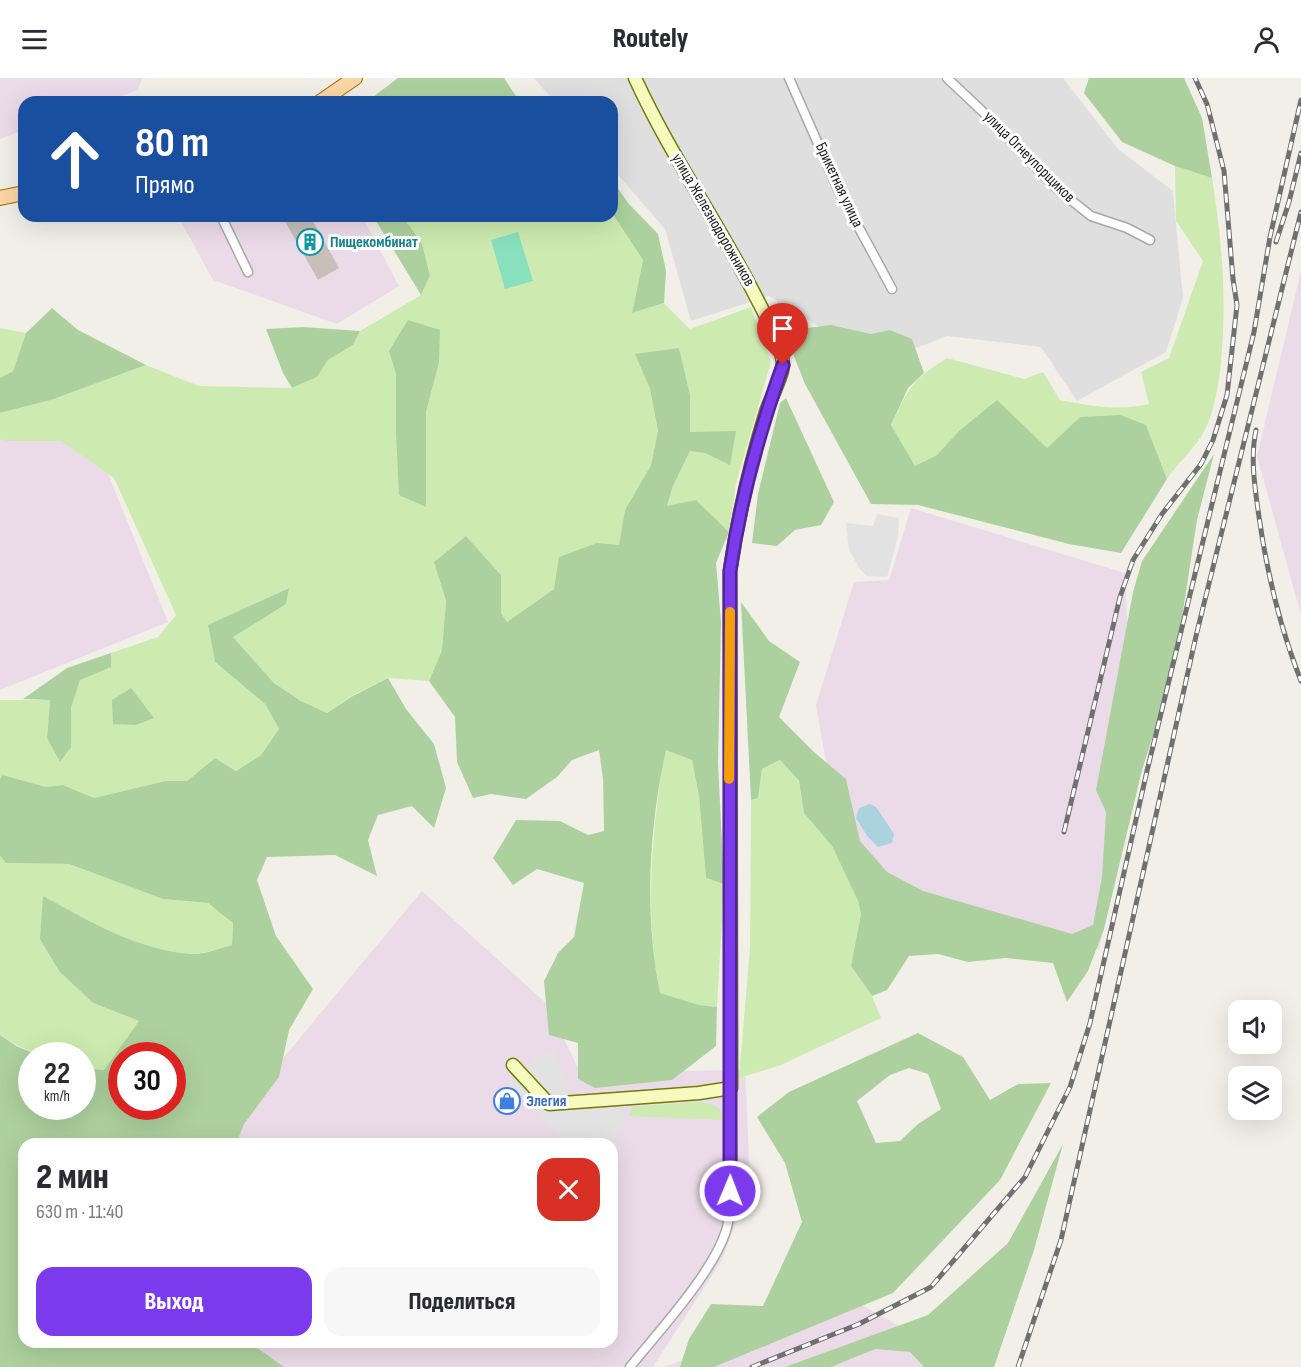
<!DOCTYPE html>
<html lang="ru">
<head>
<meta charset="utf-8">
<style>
  :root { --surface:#fff; --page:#f7f7f7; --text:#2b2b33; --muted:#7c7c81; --accent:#7c3aed }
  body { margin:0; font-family:"Sofia Sans Condensed",sans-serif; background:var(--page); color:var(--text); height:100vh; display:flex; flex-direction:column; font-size:22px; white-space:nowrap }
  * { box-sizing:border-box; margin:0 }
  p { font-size:20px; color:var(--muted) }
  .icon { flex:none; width:33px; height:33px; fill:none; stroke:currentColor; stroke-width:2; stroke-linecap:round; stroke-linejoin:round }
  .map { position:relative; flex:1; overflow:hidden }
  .details { position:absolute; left:18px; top:1060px; width:600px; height:210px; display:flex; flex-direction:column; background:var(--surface); border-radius:18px; box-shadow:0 6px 24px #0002 }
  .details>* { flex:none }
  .hud { position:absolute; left:18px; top:18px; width:600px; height:126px; border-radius:18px; box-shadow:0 6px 24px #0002; background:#1a4fa0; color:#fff; overflow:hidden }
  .tools { position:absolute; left:1228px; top:922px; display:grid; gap:12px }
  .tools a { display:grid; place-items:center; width:54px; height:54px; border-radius:12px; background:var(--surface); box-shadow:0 6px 24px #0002; font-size:30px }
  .speed { position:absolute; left:18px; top:964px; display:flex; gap:12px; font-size:30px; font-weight:700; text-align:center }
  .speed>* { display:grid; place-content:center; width:78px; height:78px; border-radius:50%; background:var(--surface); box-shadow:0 6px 24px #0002; line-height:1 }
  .speed small { font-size:15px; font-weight:400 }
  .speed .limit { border:9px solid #d22; background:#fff; color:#111 }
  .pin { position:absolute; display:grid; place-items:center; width:51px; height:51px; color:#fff; margin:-62px -26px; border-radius:50% 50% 50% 0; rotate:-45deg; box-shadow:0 0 6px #0007 }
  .pin .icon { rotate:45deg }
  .me { position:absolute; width:66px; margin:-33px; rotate:1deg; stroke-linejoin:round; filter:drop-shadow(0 0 4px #0008) }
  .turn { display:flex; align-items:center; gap:21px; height:126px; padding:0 18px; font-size:27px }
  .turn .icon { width:78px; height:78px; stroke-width:2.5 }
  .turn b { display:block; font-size:42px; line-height:51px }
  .round { display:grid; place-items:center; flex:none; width:63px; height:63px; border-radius:18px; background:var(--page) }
  .summary { display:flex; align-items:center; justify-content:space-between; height:102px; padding:0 18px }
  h1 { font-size:36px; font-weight:800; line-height:45px }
  .action { display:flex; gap:12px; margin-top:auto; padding:12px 18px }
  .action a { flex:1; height:69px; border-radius:18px; background:var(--accent); color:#fff; font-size:24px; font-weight:800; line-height:69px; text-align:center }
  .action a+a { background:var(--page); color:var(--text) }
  header { display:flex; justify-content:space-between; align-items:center; height:78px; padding:0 18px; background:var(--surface); font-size:27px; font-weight:800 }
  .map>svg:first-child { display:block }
  .residential { fill:#e0dfdf }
  .industrial { fill:#ebdbe8 }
  .grass { fill:#cdebb0; fill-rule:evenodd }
  .forest { fill:#add19e; fill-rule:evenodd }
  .pitch { fill:#88e0be }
  .parking { fill:#e2e2e2 }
  .water { fill:#aad3df }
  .building { fill:#c7bfb8 }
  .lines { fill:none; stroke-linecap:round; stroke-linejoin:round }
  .street-casing { stroke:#a9a9a9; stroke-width:11 }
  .secondary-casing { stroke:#707d05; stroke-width:15 }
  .primary-casing { stroke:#a06b00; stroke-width:16 }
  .street { stroke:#fff; stroke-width:8 }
  .secondary { stroke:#f7fabf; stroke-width:12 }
  .primary { stroke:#fcd6a4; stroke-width:14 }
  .rail-casing { stroke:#707070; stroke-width:5 }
  .rail { stroke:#fff; stroke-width:3; stroke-dasharray:9; stroke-linecap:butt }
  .route-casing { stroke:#51269a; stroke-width:15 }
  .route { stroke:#7c3aed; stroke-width:10 }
  .slow { stroke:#f59e0b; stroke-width:10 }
  .labels { text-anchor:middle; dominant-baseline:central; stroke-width:6; stroke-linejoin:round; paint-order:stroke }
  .street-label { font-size:16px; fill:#222; stroke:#fff }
  .culture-label { font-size:16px; font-weight:bold; fill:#0d838f; stroke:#fff; text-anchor:start }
  .shop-label { font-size:16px; font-weight:bold; fill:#366cbe; stroke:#fff; text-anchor:start }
</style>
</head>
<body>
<header><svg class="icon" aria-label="menu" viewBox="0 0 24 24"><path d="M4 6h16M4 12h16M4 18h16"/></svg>Routely<svg class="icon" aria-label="person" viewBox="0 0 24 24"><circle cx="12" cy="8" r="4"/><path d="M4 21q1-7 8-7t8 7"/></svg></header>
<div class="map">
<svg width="1301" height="1289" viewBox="0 0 1301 1289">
  <rect width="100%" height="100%" fill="#f2efe9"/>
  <path class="residential" d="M 534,0 L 1063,0 L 1118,71 L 1173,113 L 1183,220 L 1166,274 L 1077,323 L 1041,269 L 947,258 L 878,285 L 769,218 L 691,243 L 665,151 L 612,90 L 612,24 L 555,24 Z"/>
  <path class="industrial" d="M 0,0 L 142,0 L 138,12 L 105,24 L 24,24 L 24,52 L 0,61 Z
    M 183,138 L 362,138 L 399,208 L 337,246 L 213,202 L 179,140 Z
    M 1301,193 L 1301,537 L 1257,378 Z
    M 75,314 L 168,544 L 0,612 L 0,340 Z
    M 911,430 L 1125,495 L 1135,716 L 1099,872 L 847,804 L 816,627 L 854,504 L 889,502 Z
    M 422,813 L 547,926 L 580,994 L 745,992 L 750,1104 L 722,1182 L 653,1289 L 226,1289 L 220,1265 L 612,1264 L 612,1066 L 212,1066 Z
    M 854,1223 L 932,1266 L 926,1289 L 663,1289 Z"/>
  <path class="grass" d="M 1175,88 L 1212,100 C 1222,162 1227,221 1221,283 C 1219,305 1215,330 1206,350 C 1196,370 1179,383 1167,401 L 1146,347 L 1080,339 L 1047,370 L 959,353 L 937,377 L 915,388 L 891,348 C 909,309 911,303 947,280 L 1024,301 L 1043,294 L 1060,322 C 1089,328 1120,333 1149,326 L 1141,294 L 1169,280 L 1203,183 L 1176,143 Z
    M 612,135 L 643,182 L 632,235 L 664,225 L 690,251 L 751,229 L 771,284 L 736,406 L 729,454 L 696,422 L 667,429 L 673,408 L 690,373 L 705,375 L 730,386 L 690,354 L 690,317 L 636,277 L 650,311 L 658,353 L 651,387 L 625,432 L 619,468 L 597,465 L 554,511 L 507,544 L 501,536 L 501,497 L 466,458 L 434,484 L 446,523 L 442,572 L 429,603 L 388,600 L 351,618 L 327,635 L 301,623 L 274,605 L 232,558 L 257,542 L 288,510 L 208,548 L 215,584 L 265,626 L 279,651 L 261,677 L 236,693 L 215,680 L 187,703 L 165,703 L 94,720 L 63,707 L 46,709 L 4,697 L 0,701 L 0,622 L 50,622 L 47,660 L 71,669 L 71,630 L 80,601 L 110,589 L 111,575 L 158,559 L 176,537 L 114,400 L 61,363 L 7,363 L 0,361 L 0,335 L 51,322 L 146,287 L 199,308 L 292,310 L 317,299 L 328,282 L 353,267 L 360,253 L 421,217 L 430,198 L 422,165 L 402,138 L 612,138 ZM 439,285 L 426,334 L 426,429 L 396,355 L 396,296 Z
    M 0,250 L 26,255 L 13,293 L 0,300 Z
    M 665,671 L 692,681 L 699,718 L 706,800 L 724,806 L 717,929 L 699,927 L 660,915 C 644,834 652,752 665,671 Z
    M 780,682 L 799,704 L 804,735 L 832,768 L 858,823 L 861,836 L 851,888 L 872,918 L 881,940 L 781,987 L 739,1000 L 750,869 L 751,722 L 758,720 L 762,691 Z
    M 0,778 L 6,785 L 69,786 L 163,821 L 208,825 L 233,844 L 232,867 C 220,870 204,876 191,876 C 138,873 89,843 43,819 L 93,925 L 139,943 L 104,993 L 83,991 L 82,978 C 45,978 32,978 0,957 Z
    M 699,1024 C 711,1025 723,1028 723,1042 L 629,1038 L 632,1030 L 638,1028 Z"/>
  <path class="forest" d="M 398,0 L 504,0 L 520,24 L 371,24 L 369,22 Z
    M 1089,0 L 1184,0 L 1202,40 L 1212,100 L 1175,88 L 1122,64 L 1084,15 Z
    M 612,102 L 629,126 L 658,156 L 666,193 L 664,225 L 632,235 L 643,182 L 612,135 Z
    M 373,138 L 402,138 L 422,165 L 430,198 L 421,217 Z
    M 52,230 L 78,252 L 146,287 L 51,322 L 0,335 L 0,300 L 13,293 L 26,255 Z
    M 408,242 L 440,252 L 439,285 L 426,334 L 426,429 L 399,417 L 396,355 L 396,296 L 389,273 Z
    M 831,247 L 871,256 L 890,252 L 912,261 L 924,295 L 908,310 L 891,347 L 915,388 L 937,377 L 959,353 L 997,322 L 1047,370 L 1080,339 L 1120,337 L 1146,347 L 1167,401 L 1121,475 L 1069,466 L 918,427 L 871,426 L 805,306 L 784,253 Z
    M 303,249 L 360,253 L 353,267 L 328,282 L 317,299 L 292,310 L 283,295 L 266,251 Z
    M 679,270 L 690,317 L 690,354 L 736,353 L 730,387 L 705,375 L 690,373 L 673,408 L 667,428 L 696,422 L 729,454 L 716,485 L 721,544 L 718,685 L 724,806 L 706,800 L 699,718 L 692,682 L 666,672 C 649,749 644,836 660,915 L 699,927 L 717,929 L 716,968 L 672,1002 L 595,1010 L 578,1001 L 578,965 L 549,957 L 544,903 L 558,875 L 574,859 L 584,805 L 537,791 L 513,807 L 493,780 L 516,742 L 560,743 L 588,757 L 604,753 L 603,701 L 599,672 L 572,682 L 557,699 L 526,721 L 491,716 L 473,720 L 457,684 L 455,639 L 429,603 L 442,572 L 446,523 L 434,484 L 466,458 L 501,497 L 501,535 L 507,544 L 554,511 L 559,479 L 597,465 L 619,467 L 625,432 L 651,387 L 658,353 L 650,311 L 635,276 Z
    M 786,320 L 834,424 L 821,447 L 795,452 L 777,468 L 752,465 L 758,416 L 780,325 Z
    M 1214,376 L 1197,442 L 1174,592 L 1142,692 L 1104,851 L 1088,893 L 1067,924 L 1053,885 L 1006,880 L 968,884 L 938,876 L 909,878 L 887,912 L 872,918 L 851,888 L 861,836 L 858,823 L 832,768 L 804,735 L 799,703 L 780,682 L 762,691 L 758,720 L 751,722 L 741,524 L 769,563 L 800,584 L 779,639 L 815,675 L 846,701 L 860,763 L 887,794 L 923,813 L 1072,856 L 1093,847 L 1102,799 L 1106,734 L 1096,712 L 1133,514 L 1142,483 Z
    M 289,510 L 286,526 L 233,559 L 274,605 L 301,623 L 327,635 L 351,619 L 388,600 L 406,631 L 434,666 L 446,710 L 434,750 L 412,728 L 378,737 L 368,762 L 377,798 L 335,777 L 267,779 L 257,802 L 276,858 L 313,911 L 289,952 L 279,999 L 244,1046 L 236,1066 L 24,1066 L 24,1264 L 250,1265 L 284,1289 L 0,1289 L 0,957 L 18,969 L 42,978 L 32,978 L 32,1029 L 82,1029 L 83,991 L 104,992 L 139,943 L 93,925 L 59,893 L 40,861 L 43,818 C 89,843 137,872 191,876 C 204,877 220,870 232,867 L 233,845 L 208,825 L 163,821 L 69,786 L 6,785 L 0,778 L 0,701 L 3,697 L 46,709 L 63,707 L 94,720 L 165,703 L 187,703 L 215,680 L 236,693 L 261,677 L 279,651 L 265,626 L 215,584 L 208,547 ZM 122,978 L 172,978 L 172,1029 L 122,1029 Z
    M 111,575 L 111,589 L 80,602 L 71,630 L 71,669 L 60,684 L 47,660 L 50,622 L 23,621 L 67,590 Z
    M 131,610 L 154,640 L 136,647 L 113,646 L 112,622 Z
    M 918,955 L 963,979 L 990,1022 L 1018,1006 L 1051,1005 L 1000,1102 L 893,1215 L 714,1289 L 680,1289 L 689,1261 L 711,1226 L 763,1228 L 802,1144 L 785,1085 L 757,1039 L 789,1014 ZM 909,990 L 928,996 L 941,1031 L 918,1046 L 900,1063 L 876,1065 L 857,1023 L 890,997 Z
    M 1063,1066 L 1034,1172 L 994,1289 L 924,1289 L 910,1274 L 875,1271 L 831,1289 L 785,1289 L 928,1237 L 1008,1165 Z"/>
  <path class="pitch" d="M 518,154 L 533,203 L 505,211 L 491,162 Z"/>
  <path class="parking" d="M 877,436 L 899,440 L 898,458 L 887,499 L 867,498 L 860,491 L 849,472 L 846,445 L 873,448 Z
    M 554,972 L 572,1019 L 627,1016 L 625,1041 L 611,1066 L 563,1066 L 566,1063 L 508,1006 L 537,979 Z"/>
  <path class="water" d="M 870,726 L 876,729 L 894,756 L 892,765 L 878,769 L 868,759 L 856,740 L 859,730 Z"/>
  <path class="building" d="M 282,138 L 310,138 L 339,190 L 318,202 Z"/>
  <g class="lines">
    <defs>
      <path id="street" d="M 789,0 L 838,111 L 892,211
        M 947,0 L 981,32 L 1056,110 L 1091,138 L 1127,150 L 1150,162
        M 221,138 L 248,194
        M 630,1289 C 659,1253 712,1196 726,1153 C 736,1118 731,1049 731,1010"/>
      <path id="secondary" d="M 513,987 L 549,1026 L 699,1015 L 731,1010 L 730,493 C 738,439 750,386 766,334 C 770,321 783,298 783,287 C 783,270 766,238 758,223 C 720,147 670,77 635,0"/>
      <path id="primary" d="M 320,24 L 355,0
        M 0,120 L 24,115"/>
    </defs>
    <use href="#street" class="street-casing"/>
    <use href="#secondary" class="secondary-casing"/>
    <use href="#primary" class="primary-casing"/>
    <use href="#street" class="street"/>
    <use href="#secondary" class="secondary"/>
    <use href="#primary" class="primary"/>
    <defs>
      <path id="rail" d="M 1276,164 L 1289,124 L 1301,75
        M 1256,352 C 1250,381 1255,410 1259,439 C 1267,495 1280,550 1301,603
        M 1064,754 L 1120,519 L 1133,482 L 1162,436 L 1201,386 L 1213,362 L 1227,317 L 1237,227 L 1233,201 L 1224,93 L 1207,26 L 1195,0
        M 752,1289 L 859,1246 L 931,1209 L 1025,1099 L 1070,1009 L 1090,945 L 1147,693 L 1254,254 L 1270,159 L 1301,22
        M 1018,1289 L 1061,1162 L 1196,558 L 1301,134"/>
    </defs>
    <use href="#rail" class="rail-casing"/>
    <use href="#rail" class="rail"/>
  </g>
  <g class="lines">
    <defs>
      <path id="route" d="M 730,1113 L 730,493 C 740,423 759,354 783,287"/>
    </defs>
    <use href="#route" class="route-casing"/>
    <use href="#route" class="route"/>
    <path class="slow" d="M 729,701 L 730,534"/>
  </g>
  <defs>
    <symbol id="building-ring" viewBox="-11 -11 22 22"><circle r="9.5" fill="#fff" stroke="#0f9aa8" stroke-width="1.5"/><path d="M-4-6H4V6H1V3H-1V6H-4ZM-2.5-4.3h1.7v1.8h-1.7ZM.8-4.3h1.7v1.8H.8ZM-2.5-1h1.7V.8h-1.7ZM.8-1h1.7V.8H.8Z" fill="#0f9aa8"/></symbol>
    <symbol id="shop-ring" viewBox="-11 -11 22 22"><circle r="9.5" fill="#fff" stroke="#3f7fe0" stroke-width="1.5"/><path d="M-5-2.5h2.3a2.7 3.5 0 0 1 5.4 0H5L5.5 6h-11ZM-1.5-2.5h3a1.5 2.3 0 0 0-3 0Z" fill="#3f7fe0"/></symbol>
  </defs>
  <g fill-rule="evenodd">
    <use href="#building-ring" x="295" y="149" width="30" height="30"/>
    <use href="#shop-ring" x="492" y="1008" width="30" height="30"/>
  </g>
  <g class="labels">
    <g class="street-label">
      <text transform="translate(1029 79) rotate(45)">улица Огнеупорщиков</text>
      <text transform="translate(839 107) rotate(65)">Брикетная улица</text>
      <text transform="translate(713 142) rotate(60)">улица Железнодорожников</text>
    </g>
    <g class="culture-label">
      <text x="330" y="164">Пищекомбинат</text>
    </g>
    <g class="shop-label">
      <text x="526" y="1023">Элегия</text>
    </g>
  </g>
</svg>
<div class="tools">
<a><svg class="icon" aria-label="sound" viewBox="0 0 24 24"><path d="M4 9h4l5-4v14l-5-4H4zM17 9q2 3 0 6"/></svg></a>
<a><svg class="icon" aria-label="layers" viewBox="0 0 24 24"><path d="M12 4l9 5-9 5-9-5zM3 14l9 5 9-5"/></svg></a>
</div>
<div class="speed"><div>22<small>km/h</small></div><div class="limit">30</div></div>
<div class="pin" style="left:783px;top:287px;background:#d93025"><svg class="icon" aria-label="arrive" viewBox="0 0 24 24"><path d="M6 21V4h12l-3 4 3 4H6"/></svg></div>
<svg class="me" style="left:730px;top:1113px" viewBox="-20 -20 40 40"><circle r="17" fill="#7c3aed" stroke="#fff" stroke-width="3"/><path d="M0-11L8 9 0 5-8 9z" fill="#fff"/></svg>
<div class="hud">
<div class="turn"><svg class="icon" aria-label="ahead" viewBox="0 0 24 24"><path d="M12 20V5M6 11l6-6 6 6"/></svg><div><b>80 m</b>Прямо</div></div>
</div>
<section class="details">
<div class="summary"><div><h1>2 мин</h1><p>630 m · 11:40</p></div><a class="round" style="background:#d93025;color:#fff"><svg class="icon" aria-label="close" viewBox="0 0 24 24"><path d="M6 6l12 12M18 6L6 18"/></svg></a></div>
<div class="action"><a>Выход</a><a>Поделиться</a></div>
</section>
</div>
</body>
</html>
